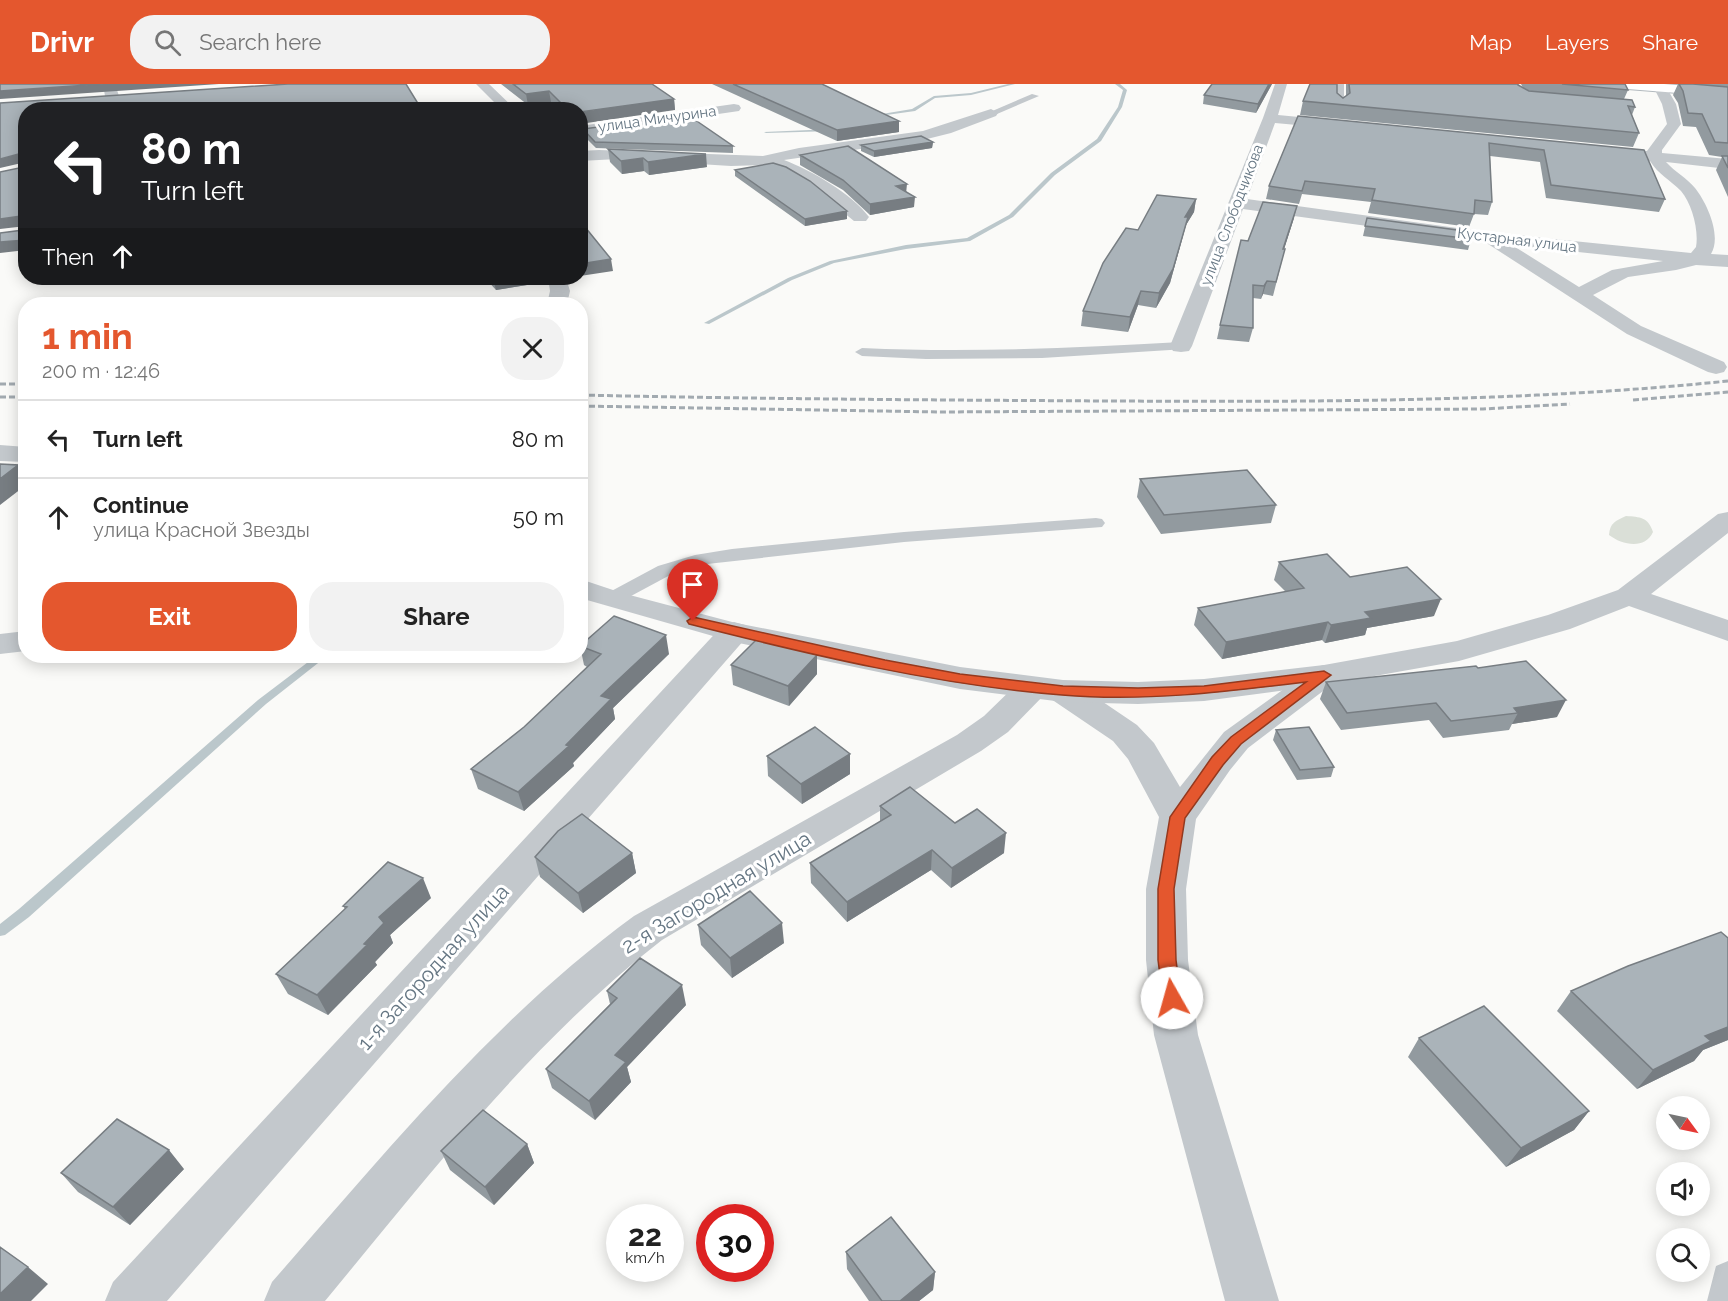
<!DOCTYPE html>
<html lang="en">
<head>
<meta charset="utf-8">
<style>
  :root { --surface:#fff; --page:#f2f2f2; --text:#222; --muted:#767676; --line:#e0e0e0; --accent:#e4572e }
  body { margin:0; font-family:Raleway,sans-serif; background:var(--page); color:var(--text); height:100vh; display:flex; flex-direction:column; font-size:22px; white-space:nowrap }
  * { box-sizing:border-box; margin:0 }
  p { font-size:20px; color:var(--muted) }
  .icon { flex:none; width:33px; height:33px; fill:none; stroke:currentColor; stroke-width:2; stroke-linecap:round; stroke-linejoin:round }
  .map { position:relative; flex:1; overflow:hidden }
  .drawer { position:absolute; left:18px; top:213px; width:570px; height:366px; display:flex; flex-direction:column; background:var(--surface); border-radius:24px; box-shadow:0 3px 15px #0003 }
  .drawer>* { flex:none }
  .hud { position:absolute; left:18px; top:18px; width:570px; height:183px; border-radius:24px; box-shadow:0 3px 15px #0003; background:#202124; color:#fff; overflow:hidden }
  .needle { width:39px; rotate:123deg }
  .fabs { position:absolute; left:1656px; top:1012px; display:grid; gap:12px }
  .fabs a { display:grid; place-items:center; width:54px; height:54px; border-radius:50%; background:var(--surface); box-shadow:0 3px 15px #0003; font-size:30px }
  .speed { position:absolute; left:606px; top:1120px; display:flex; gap:12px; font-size:30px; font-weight:700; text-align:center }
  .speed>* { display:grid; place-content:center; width:78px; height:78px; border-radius:50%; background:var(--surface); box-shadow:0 3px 15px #0003; line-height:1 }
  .speed small { font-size:15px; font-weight:400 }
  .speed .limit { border:9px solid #d22; background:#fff; color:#111 }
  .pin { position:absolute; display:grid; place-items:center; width:51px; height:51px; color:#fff; margin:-62px -26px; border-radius:50% 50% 50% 0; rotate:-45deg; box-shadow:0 0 6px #0007 }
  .pin .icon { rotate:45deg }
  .me { position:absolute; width:66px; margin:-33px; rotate:353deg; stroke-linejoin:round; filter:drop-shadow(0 0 4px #0008) }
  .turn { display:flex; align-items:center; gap:21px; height:126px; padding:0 24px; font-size:27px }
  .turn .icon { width:78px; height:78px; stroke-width:2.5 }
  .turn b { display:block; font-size:42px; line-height:51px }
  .then { display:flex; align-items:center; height:57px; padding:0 24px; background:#0003; gap:12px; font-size:22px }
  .round { display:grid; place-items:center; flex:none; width:63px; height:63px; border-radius:24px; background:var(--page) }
  .head { display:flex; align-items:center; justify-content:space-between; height:102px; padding:0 24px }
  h1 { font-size:36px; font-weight:700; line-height:45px; color:var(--accent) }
  .button { display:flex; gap:12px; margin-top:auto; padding:12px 24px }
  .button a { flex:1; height:69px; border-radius:24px; background:var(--accent); color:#fff; font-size:24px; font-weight:700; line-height:69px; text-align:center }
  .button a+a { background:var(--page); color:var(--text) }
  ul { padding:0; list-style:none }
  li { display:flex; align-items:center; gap:18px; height:78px; padding:0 24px; border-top:2px solid var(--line) }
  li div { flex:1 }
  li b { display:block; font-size:22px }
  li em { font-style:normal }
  header { display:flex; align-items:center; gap:36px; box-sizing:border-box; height:84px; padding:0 30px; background:var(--accent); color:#fff }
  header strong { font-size:28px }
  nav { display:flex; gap:33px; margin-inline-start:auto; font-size:21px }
  .search { width:420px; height:54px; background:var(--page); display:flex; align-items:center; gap:15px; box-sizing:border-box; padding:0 21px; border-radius:24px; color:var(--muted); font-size:22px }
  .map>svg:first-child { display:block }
  .green { fill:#dadfd7 }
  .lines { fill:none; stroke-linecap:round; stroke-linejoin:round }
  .stream { fill:#bbc7cb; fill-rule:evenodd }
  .secondary-casing { stroke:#b3babf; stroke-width:2 }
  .service { fill:#c3c8cc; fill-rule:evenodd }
  .minor { fill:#c3c8cc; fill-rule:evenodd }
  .tertiary { fill:#c3c8cc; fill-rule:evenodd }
  .secondary { fill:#fff; fill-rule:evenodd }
  .rail { stroke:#a2aab0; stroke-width:3; stroke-dasharray:6 3; stroke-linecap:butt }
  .wall { fill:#929a9f }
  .shaded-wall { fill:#777d82 }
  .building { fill:#aab3b9; stroke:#777d82; stroke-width:1.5 }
  .route { fill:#e4572e; stroke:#94391e; stroke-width:1.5 }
  .labels { text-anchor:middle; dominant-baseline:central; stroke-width:6; stroke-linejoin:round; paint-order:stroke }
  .far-street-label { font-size:15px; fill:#657683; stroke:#fff }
  .near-street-label { font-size:21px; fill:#657683; stroke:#fff }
</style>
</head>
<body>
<header>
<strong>Drivr</strong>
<div class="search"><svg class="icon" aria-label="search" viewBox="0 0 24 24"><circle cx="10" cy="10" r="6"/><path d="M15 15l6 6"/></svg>Search here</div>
<nav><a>Map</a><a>Layers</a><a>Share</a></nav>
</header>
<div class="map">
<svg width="1728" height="1217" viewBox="0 0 1728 1217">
  <rect width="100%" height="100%" fill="#fafaf8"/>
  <path class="green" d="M 1626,432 C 1640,433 1648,433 1653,448 C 1645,466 1622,461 1609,451 C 1610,439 1615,437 1626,432 Z"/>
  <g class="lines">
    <path class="stream" d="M 1008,0 L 1015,0 L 971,11 L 935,14 L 915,27 L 872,33 L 870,32 L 912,25 L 934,12 L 971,9 Z
      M 1115,0 L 1120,0 L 1127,6 L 1122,23 L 1101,57 L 1055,91 L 1013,133 L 970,157 L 906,165 L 834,179 L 792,196 L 709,240 L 704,239 L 788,194 L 830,177 L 906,161 L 967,154 L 1009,131 L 1051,89 L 1097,55 L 1118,23 L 1123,6 Z
      M 832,45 L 834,47 L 766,49 L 764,48 Z
      M 316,572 L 327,572 L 266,620 L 29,833 L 5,851 L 0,852 L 0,840 L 19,825 L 258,616 Z"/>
    <defs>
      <path id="secondary" d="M 1609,0 L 1664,0 L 1728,5 L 1728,13 L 1615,4 Z"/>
    </defs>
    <use href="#secondary" class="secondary-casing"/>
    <path class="service" d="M 1336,0 L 1344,0 L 1344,23 L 1340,26 L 1336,23 Z
      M 1032,10 L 1039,12 L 997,30 L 990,28 Z
      M 1181,258 L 1188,262 L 1186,265 L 1042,274 L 926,275 L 862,272 L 855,268 L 862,264 C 969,269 1074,264 1181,258 Z
      M 1096,434 L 1102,435 L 1105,439 L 1102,443 L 904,458 L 698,481 L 672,490 L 618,519 L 604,519 L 601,515 L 604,511 L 658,482 L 695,471 L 732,465 L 904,448 Z
      M 1728,1177 L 1728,1217 L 1707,1217 L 1716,1182 Z"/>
    <path class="minor" d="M 103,0 L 115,0 L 119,12 L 116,26 L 102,26 L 105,12 Z
      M 476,0 L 489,0 L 516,26 L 502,26 Z
      M 1275,0 L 1287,0 L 1278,31 L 1341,37 L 1348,41 L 1341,45 L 1275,39 L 1247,115 L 1486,148 L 1691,169 L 1696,163 C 1699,146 1692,120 1681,107 C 1670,96 1658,90 1650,77 L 1601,72 L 1593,67 L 1601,62 L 1647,67 L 1667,40 L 1662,20 L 1654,4 L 1655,1 L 1665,1 L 1676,20 L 1681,40 L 1662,66 L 1662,69 L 1728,75 L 1728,85 L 1666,78 C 1675,88 1687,94 1695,104 C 1707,119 1722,152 1711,170 L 1728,171 L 1728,183 L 1696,181 L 1676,186 L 1628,193 L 1593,211 L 1641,242 L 1724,278 L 1727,283 L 1724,288 L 1716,290 L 1708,288 L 1627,250 L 1485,158 L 1243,125 L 1192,262 L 1189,267 L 1181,268 L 1173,267 L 1170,262 L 1263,34 ZM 1512,161 L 1663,177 L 1612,186 L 1579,203 Z
      M 734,20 L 739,21 L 741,24 L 739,27 L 580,50 L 580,42 Z
      M 991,25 L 998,29 L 996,32 L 951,49 L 923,56 L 784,76 C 811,86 852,110 869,133 L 866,137 L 854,137 L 811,102 L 787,88 L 767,81 L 731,82 L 618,75 L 580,77 L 580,67 L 599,66 L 763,72 L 799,64 L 923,47 Z
      M 548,194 L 566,194 L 570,207 L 567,220 L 547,220 L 550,207 Z
      M 734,538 L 745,541 L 749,548 L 745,555 L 167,1217 L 105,1217 L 113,1198 L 723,541 Z
      M 26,547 L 26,567 L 0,570 L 0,550 Z
      M 1324,581 L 1335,584 L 1340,591 L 1335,598 L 1248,664 L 1230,686 L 1196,735 L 1186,805 L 1188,876 L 1198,951 L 1279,1217 L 1225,1217 L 1154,951 L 1146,876 L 1146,805 L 1159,733 L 1128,675 L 1113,657 L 1051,615 L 1047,608 L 1008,648 L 981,667 L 662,856 C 532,957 430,1090 325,1217 L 264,1217 L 272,1198 C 385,1069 495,934 634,832 L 957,651 L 984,632 L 1021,596 L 1033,593 L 1045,596 L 1049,603 L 1051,599 L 1063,596 L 1075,599 L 1137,641 L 1154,659 L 1180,703 L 1224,648 L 1313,584 Z"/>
    <path class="tertiary" d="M 0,361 L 26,363 L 26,378 L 0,377 Z
      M 1728,428 L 1728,449 L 1651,510 L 1728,536 L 1728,557 L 1629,522 L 1570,545 L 1459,577 L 1324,601 L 1204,617 L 1138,620 L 1063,618 L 960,605 L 734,558 L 580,514 L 580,495 L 622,509 L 736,539 L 960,583 L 1063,596 L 1138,598 L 1204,595 L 1324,581 L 1457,557 L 1548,531 L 1618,506 L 1718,430 Z"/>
    <use href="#secondary" class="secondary"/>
    <path class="rail" d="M 0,300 L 26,300
      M 580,311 C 757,315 934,316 1111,317 C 1317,318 1523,318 1728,297
      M 0,313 L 26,313
      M 1633,316 L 1728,308
      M 580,322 L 941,328 L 1483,325 L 1570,320"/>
  </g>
  <path class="wall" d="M 501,0 L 652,0 L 674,15 L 675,26 L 558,26 L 551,18 L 528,21 Z
    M 712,0 L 822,0 L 899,48 L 837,57 Z
    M 1212,0 L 1272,0 L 1256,29 L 1203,20 L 1204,11 Z
    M 1346,0 L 1518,0 L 1518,1 L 1523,4 L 1521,0 L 1625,0 L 1628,6 L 1624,15 L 1635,23 L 1632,31 L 1639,49 L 1633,63 L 1300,31 L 1303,17 L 1337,9 L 1343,14 L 1346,12 Z
    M 1678,0 L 1728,0 L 1728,113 L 1716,86 L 1722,73 L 1709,71 L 1696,43 L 1683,42 L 1678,19 L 1673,11 Z
    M 1298,32 L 1644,66 L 1665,115 L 1659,128 L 1546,114 L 1540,78 L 1490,72 L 1492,118 L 1488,131 L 1474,130 L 1469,143 L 1368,129 L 1371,118 L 1302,110 L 1299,120 L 1266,115 L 1269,102 Z
    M 583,45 L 733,62 L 733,69 L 596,64 L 584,52 Z
    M 933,58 L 932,64 L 874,73 L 861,67 L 861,61 Z
    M 608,65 L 707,83 L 649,91 L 644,87 L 622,90 L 610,78 Z
    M 800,71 L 907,108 L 914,123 L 870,131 L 843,106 L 800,81 Z
    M 735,86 L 847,127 L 847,135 L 805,142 L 735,92 Z
    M 1196,115 L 1194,128 L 1186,141 L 1170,199 L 1156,224 L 1138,221 L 1128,248 L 1081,242 L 1083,227 L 1138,146 Z
    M 1294,134 L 1284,165 L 1285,165 L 1273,212 L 1263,210 L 1261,215 L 1253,214 L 1253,244 L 1249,258 L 1217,255 L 1220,241 L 1248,157 Z
    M 1367,134 L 1471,155 L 1468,166 L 1363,152 Z
    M 485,194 L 548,194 L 546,198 L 496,206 Z
    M 1140,395 L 1276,421 L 1271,439 L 1161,450 L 1137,413 Z
    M 1279,478 L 1350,493 L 1434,532 L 1367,544 L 1365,551 L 1325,559 L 1322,556 L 1222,575 L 1194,541 L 1198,524 L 1286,508 L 1274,496 Z
    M 580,562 L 669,570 L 613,624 L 615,635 L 573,679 L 574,682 L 524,727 L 478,705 L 471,685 L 524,643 L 587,583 L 584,581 Z
    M 817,571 L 817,590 L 789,622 L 733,601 L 731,581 Z
    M 1478,584 L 1557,633 L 1512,640 L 1509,646 L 1443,654 L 1429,636 L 1341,646 L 1320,615 L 1326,598 Z
    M 1276,646 L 1334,683 L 1331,693 L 1297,696 L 1273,656 Z
    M 767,672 L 850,690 L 802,720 L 768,692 Z
    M 880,722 L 955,739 L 1004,769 L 951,804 L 931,786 L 847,838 L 811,799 L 810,779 L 880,738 Z
    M 632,769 L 636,789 L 583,829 L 540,793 L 535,773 Z
    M 431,814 L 390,851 L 393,859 L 375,878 L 377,881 L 328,931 L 288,910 L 276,890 L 345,825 L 343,822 Z
    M 698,841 L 784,859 L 732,894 L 701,861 Z
    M 1728,854 L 1728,956 L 1703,966 L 1694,977 L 1637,1005 L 1557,927 L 1571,907 Z
    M 607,907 L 686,921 L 627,983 L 631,998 L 595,1036 L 552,1004 L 546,985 L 610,920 Z
    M 1419,954 L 1589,1027 L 1574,1046 L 1506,1083 L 1408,973 Z
    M 527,1060 L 534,1079 L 494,1121 L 450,1086 L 441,1067 Z
    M 184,1085 L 130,1141 L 78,1108 L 61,1089 Z
    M 846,1168 L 935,1188 L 933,1206 L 919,1217 L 869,1217 L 847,1185 Z"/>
  <path class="shaded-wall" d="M 103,0 L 219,0 L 0,15 L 0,7 Z
    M 1269,0 L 1272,0 L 1256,29 L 1258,20 Z
    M 549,7 L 551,18 L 528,21 L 526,10 Z
    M 674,15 L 675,26 L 580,40 L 580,28 Z
    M 899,37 L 899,48 L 837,57 L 837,46 Z
    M 933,58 L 932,64 L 874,73 L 874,67 Z
    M 22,69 L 26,78 L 0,84 L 0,75 Z
    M 706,70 L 707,83 L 649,91 L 648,78 Z
    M 643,74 L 644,87 L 622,90 L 621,77 Z
    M 907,100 L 906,110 L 896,102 Z
    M 915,113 L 914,123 L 870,131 L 870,120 Z
    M 1196,115 L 1194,128 L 1186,141 L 1170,199 L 1156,224 L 1159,209 L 1185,133 Z
    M 1297,122 L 1294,134 L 1280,178 L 1283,165 Z
    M 847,127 L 847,135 L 805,142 L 805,135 Z
    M 21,132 L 26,142 L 0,145 L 0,135 Z
    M 26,156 L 26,166 L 0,169 L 0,158 Z
    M 611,175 L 613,187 L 580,192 L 580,180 Z
    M 493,194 L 548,194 L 546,198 L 496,206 Z
    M 1267,197 L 1263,210 L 1261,215 L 1264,202 Z
    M 1141,207 L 1138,221 L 1128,248 L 1130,233 Z
    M 18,381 L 26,394 L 26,401 L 0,421 L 0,395 Z
    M 1441,515 L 1434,532 L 1367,544 L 1365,551 L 1325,559 L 1331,541 L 1365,528 Z
    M 1328,538 L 1322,556 L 1222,575 L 1226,558 Z
    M 666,551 L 669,570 L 613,624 L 615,635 L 573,679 L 574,682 L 524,727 L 518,708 L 566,661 L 601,612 Z
    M 817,571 L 817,590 L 789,622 L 788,602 Z
    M 1566,616 L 1557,633 L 1512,640 L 1518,629 L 1514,624 Z
    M 850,670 L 850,690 L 802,720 L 801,700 Z
    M 1006,749 L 1004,769 L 951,804 L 952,784 Z
    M 932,766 L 931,786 L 847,838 L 847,818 Z
    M 632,769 L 636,789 L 583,829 L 578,809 Z
    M 423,794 L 431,814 L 390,851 L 393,859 L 375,878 L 377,881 L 328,931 L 317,911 L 364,860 L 379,833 Z
    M 782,839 L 784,859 L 732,894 L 730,874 Z
    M 682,901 L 686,921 L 627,983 L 631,998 L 595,1036 L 589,1017 L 615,971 Z
    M 1728,943 L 1728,956 L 1703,966 L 1694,977 L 1637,1005 L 1653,986 L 1705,952 Z
    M 1589,1027 L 1574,1046 L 1506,1083 L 1521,1064 Z
    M 527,1060 L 534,1079 L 494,1121 L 485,1103 Z
    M 169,1066 L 184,1085 L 130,1141 L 113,1123 Z
    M 28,1183 L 48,1200 L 31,1217 L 0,1217 L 0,1210 Z
    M 935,1188 L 933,1206 L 919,1217 L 900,1217 Z"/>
  <path class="building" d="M 0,0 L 103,0 L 0,7 Z
    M 288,0 L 406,0 L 422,26 L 26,26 L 26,156 L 0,158 L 0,149 L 23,146 L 24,134 L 21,132 L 0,135 L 0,88 L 24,83 L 24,71 L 22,69 L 0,75 L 0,19 Z
    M 513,0 L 652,0 L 674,15 L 580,28 L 580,26 L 568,26 L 549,7 L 526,10 Z
    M 733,0 L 822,0 L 899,37 L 837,46 Z
    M 1212,0 L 1269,0 L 1258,20 L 1204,11 Z
    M 1310,0 L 1337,0 L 1337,9 L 1343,14 L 1350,9 L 1349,0 L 1518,0 L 1518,1 L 1529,7 L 1632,16 L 1635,23 L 1628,22 L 1639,49 L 1303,17 Z
    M 1562,0 L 1625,0 L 1628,6 Z
    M 1679,0 L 1693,0 L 1728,3 L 1728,59 L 1715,58 L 1702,30 L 1688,29 L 1683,7 Z
    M 688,31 L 733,62 L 595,58 L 583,45 Z
    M 1298,32 L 1644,66 L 1665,115 L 1551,101 L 1544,66 L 1489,59 L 1492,118 L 1475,116 L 1474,130 L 1372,116 L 1375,105 L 1305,97 L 1302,107 L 1269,102 Z
    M 921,52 L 933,58 L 874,67 L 861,61 Z
    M 848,62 L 907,100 L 896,102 L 915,113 L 870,120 L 843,96 L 800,71 Z
    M 608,65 L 706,70 L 648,78 L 643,74 L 621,77 Z
    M 1722,72 L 1728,72 L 1728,84 Z
    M 773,79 L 786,83 L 810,97 L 847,127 L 805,135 L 735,86 Z
    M 1157,111 L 1196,115 L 1185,133 L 1188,133 L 1173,185 L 1159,209 L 1141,207 L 1130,233 L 1083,227 L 1103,179 L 1126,144 L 1138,146 Z
    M 1263,118 L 1297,122 L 1283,165 L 1285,165 L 1276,198 L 1267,197 L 1264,202 L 1253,201 L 1253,244 L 1220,241 L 1241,156 L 1248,157 Z
    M 1367,134 L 1472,148 L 1471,155 L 1365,142 Z
    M 585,143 L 611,175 L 580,180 L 580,144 Z
    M 0,380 L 18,381 L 0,395 Z
    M 1247,386 L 1276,421 L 1164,431 L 1140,395 Z
    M 1327,470 L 1350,493 L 1407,483 L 1441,515 L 1365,528 L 1371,534 L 1331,541 L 1328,538 L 1226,558 L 1198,524 L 1304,504 L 1279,478 Z
    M 614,532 L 666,551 L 601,612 L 611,615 L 566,661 L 569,662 L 518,708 L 471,685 L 524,643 L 601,570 L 580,562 Z
    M 761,551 L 817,571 L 788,602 L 731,581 Z
    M 1526,577 L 1566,616 L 1514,624 L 1518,629 L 1451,637 L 1436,619 L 1347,629 L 1326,598 L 1476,582 L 1478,584 Z
    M 815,643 L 850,670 L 801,700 L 767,672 Z
    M 1309,643 L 1334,683 L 1300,686 L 1276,646 Z
    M 910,703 L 955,739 L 977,725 L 1006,749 L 952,784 L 932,766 L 847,818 L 810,779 L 891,731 L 880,722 Z
    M 582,730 L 632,769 L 578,809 L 535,773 L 558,747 Z
    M 388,778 L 423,794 L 379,833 L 384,839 L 364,860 L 367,861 L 317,911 L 276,890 L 347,823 L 343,822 Z
    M 750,807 L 782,839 L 730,874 L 698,841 Z
    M 1721,848 L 1728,854 L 1728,943 L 1705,952 L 1711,957 L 1653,986 L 1571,907 L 1628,882 Z
    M 640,874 L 682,901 L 615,971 L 626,978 L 589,1017 L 546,985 L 617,914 L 607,907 Z
    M 1484,922 L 1589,1027 L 1521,1064 L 1419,954 Z
    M 483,1026 L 527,1060 L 485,1103 L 441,1067 Z
    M 117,1035 L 169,1066 L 113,1123 L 61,1089 Z
    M 891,1133 L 935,1188 L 900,1217 L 882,1217 L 846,1168 Z
    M 0,1163 L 28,1183 L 0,1210 Z"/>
  <path class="route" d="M 693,533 L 885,576 L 960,590 L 1063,602 L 1138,604 L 1204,602 L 1324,587 L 1331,591 L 1241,660 L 1223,681 L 1185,734 L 1174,805 L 1176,876 L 1181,914 L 1178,919 L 1172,921 L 1165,919 L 1163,914 L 1158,876 L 1158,805 L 1170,733 L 1212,673 L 1231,653 L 1306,598 C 1225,608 1144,618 1062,611 C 937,601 811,571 689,540 L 687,537 Z"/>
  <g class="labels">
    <g class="far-street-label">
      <text transform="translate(657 35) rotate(-8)">улица Мичурина</text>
      <text transform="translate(1232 131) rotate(-69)">улица Слободчикова</text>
      <text transform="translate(1517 156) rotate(7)">Кустарная улица</text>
    </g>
    <g class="near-street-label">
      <text transform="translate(716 808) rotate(-31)">2-я Загородная улица</text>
      <text transform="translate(433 883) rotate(-48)">1-я Загородная улица</text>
    </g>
  </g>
</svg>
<div class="fabs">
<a><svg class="needle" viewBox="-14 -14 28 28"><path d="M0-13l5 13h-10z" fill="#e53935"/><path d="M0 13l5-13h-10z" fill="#767676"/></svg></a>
<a><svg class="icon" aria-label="sound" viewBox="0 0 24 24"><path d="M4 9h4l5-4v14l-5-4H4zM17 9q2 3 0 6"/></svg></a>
<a><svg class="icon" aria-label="search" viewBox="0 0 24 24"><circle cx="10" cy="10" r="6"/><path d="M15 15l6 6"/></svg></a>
</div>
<div class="speed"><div>22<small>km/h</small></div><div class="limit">30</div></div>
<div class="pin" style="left:693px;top:537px;background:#d93025"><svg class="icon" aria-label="arrive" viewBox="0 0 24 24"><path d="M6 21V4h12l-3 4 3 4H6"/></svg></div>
<svg class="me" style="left:1172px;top:914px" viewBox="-20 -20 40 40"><circle r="19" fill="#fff"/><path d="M0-13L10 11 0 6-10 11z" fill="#e4572e"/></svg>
<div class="hud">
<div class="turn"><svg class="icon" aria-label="left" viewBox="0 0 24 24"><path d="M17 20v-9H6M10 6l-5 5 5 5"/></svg><div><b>80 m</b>Turn left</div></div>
<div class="then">Then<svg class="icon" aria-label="ahead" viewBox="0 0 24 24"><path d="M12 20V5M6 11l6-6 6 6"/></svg></div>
</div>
<section class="drawer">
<div class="head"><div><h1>1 min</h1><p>200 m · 12:46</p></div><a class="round"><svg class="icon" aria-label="close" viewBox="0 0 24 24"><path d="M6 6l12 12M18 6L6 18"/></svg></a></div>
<ul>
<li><svg class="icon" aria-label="left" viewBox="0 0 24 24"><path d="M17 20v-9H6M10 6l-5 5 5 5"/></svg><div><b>Turn left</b></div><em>80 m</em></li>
<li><svg class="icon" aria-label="ahead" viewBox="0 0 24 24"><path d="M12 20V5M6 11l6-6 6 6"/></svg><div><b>Continue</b><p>улица Красной Звезды</p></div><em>50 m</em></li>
</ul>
<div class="button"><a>Exit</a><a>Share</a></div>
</section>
</div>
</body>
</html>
